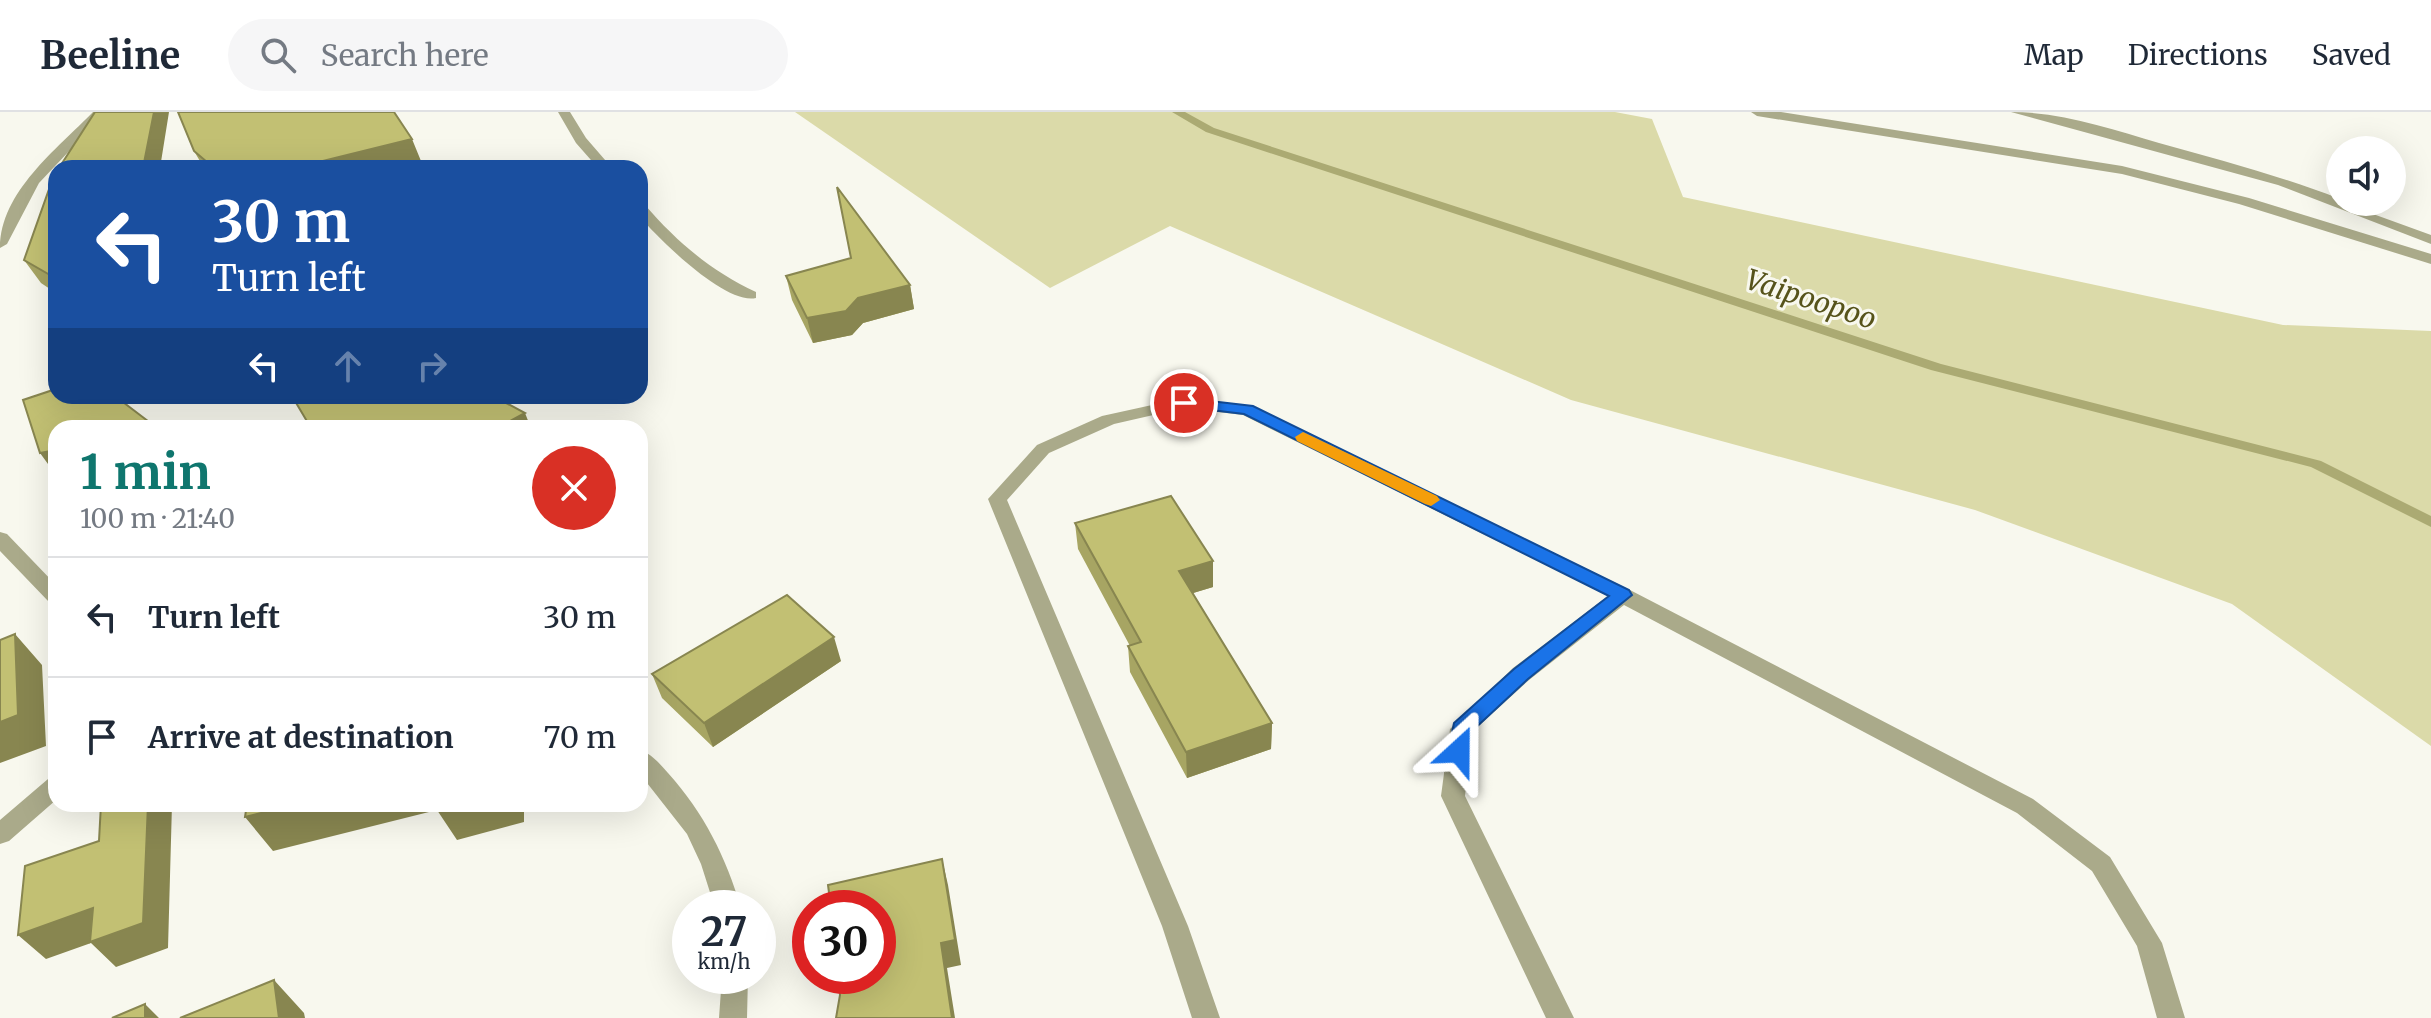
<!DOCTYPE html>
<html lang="en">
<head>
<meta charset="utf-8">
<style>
  :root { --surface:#fff; --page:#f6f6f7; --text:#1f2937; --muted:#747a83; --line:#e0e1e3; --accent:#0f766e }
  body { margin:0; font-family:Merriweather,serif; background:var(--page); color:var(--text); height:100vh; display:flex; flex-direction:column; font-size:30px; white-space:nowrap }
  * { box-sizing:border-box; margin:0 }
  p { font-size:26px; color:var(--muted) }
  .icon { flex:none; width:44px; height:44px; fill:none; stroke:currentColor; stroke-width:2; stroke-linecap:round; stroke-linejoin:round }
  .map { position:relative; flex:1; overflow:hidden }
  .sheet { position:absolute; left:48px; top:308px; width:600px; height:392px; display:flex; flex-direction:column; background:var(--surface); border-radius:24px; box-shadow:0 8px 32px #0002 }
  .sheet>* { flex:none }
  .guide { position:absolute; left:48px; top:48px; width:600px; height:244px; border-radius:24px; box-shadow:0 8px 32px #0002; background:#1a4fa0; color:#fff; overflow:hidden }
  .controls { position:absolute; left:2326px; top:24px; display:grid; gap:16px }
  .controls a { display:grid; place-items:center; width:80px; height:80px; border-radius:50%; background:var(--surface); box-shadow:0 8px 32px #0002; font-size:40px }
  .speed { position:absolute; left:672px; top:778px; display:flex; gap:16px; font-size:40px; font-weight:700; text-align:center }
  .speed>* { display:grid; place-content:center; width:104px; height:104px; border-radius:50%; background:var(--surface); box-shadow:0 8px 32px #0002; line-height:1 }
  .speed small { font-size:20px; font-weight:400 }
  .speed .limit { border:12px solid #d22; background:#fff; color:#111 }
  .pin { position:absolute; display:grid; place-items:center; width:68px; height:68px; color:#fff; margin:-34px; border:4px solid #fff; border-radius:50%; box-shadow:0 2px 8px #0007 }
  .me { position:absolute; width:88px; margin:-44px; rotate:24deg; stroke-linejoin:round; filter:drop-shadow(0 0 6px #0008) }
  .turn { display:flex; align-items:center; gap:28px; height:168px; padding:0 32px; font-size:36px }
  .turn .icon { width:104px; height:104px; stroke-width:2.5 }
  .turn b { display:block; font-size:56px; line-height:68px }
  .lanes { display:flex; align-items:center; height:76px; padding:0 32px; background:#0003; justify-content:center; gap:40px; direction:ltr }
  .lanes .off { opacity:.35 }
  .round { display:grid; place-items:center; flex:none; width:84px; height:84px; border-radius:42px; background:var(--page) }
  .overview { display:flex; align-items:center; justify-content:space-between; height:136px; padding:0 32px }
  h1 { font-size:48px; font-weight:700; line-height:60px; color:var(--accent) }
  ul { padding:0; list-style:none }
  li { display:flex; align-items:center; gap:24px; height:120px; padding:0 32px; border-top:2px solid var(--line) }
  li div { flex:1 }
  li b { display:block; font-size:30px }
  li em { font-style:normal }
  header { display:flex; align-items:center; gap:48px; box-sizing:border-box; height:112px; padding:0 40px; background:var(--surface); border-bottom:2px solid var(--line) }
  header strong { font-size:38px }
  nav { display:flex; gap:44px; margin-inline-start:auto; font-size:28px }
  .search { width:560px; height:72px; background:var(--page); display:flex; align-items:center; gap:20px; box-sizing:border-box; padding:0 28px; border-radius:44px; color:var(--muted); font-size:30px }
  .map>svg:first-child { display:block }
  .green { fill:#dbdaa9 }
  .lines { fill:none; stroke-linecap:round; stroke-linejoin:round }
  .stream { fill:#abaa73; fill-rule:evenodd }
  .service { fill:#aaaa8a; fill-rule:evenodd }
  .minor { fill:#aaaa8a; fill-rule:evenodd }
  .wall { fill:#a7a563 }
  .shaded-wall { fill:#888650 }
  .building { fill:#c2c073; stroke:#888650; stroke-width:2 }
  .route { fill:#1a73e8; stroke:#114b97; stroke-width:2 }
  .slow { fill:#f59e0b }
  .labels { text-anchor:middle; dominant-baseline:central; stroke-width:6; stroke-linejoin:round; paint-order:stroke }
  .water-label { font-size:28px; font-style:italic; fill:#56531b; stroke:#f8f8ee }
</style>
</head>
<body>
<header>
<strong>Beeline</strong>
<div class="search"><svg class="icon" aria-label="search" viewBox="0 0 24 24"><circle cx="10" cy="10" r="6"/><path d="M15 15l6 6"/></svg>Search here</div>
<nav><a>Map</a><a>Directions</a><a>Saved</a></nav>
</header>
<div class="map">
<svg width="2431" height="906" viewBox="0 0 2431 906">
  <rect width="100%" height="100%" fill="#f8f8ee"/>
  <path class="green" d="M 795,0 L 1615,0 L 1652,7 L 1683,85 L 2283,213 L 2431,219 L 2431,634 L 2232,492 L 1975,398 L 1571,288 L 1170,114 L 1050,176 Z"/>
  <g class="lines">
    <path class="stream" d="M 1172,0 L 1185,0 L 1214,16 L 1941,252 L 2321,349 L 2431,404 L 2431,415 L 2311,355 L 1931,258 L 1206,20 Z"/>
    <path class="service" d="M 2011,0 C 2061,0 2112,17 2159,31 C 2220,48 2281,64 2340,87 L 2340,90 L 2431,123 L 2431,132 L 2278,73 Z"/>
    <path class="minor" d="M 93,0 L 106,0 L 39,71 L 7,132 L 0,136 C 0,80 57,37 93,0 Z
      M 558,0 L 570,0 L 586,26 L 612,56 L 598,56 L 576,31 Z
      M 1751,0 L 1781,0 L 2122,54 L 2249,86 L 2431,142 L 2431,152 L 2239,92 L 2122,62 L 1757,4 Z
      M 640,92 L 645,93 C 677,130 711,159 756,180 L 756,186 C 725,193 659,127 640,105 Z
      M 1184,286 L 1253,294 L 1630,478 L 2033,687 L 2110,745 L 2162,831 L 2185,906 L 2157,906 L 2137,834 L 2092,759 L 2017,701 L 1624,493 L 1529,568 L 1472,620 L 1465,684 L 1574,906 L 1546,906 L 1441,684 L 1450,617 L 1513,556 L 1608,484 L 1243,303 L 1184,296 L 1114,312 L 1049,341 L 1007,388 L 1188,814 L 1220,906 L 1192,906 L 1162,814 L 988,387 L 1037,333 L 1102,304 Z
      M 0,420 L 7,422 L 56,473 L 56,492 L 49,490 L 0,439 Z
      M 640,638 C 652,642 660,652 668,661 C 704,701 726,745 741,796 L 715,796 L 701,752 L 687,722 L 640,662 Z
      M 56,665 L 56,688 L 9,729 L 0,732 L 0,708 L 48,667 Z
      M 722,864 L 748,864 L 747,906 L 719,906 Z"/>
  </g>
  <path class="wall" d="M 194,39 L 421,49 L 395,56 L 204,56 Z
    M 56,61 L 56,181 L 41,171 L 24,148 Z
    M 786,164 L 910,173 L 914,197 L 863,211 L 852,223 L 813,231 L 792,188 Z
    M 1075,411 L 1213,449 L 1213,475 L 1193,481 L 1272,611 L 1271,637 L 1187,666 L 1130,560 L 1128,534 L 1130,534 L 1078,437 Z
    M 841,549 L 713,635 L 662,586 L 652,562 Z"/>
  <path class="shaded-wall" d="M 154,0 L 169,0 L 160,56 L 143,56 Z
    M 412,27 L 421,49 L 395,56 L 309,56 L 307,53 Z
    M 56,162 L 56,173 L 50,163 Z
    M 910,173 L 914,197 L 863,211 L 852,223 L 813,231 L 807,206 L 858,186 Z
    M 525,301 L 531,316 L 497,316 Z
    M 56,338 L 56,363 L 40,341 Z
    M 1213,449 L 1213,475 L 1180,485 L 1179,459 Z
    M 15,522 L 42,553 L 46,634 L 0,651 L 0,610 Z
    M 834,525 L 841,549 L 713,635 L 704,611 Z
    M 1272,611 L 1271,637 L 1187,666 L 1186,640 Z
    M 148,692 L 172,692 L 168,836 L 116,855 L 91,831 L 46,847 L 18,823 Z
    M 296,692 L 524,692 L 524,710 L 457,728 L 437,698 L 273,739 L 245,705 Z
    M 942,747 L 948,773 L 961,853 L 947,856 L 955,906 L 952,906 L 941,831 Z
    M 274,868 L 304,901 L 305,906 L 279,906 Z
    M 145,892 L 159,906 L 145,906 Z"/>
  <path class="building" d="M 95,0 L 154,0 L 143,56 L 59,56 Z
    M 178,0 L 394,0 L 412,27 L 307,53 L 309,56 L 214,56 L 194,39 Z
    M 56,61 L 56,162 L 50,163 L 24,148 L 53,66 Z
    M 837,75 L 910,173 L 858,186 L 846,199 L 807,206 L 786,164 L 851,146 Z
    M 56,277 L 56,284 L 115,284 L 157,316 L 56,316 L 56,338 L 40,341 L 23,288 Z
    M 292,284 L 493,284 L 525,301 L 497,316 L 311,316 Z
    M 1171,384 L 1213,449 L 1179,459 L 1272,611 L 1186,640 L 1128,534 L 1141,530 L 1075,411 Z
    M 787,483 L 834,525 L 704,611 L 652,562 Z
    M 15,522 L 18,603 L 0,610 L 0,528 Z
    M 101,692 L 148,692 L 143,811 L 90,830 L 93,796 L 18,823 L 25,754 L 99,729 Z
    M 247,692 L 296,692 L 245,705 Z
    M 942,747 L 955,828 L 941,831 L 952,906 L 836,906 L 840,883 L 838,864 L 878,864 L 878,796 L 831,796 L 828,773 Z
    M 274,868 L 279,906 L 180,906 Z
    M 145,892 L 145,906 L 112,906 Z"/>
  <path class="route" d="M 1184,286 L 1253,294 L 1629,478 L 1632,483 L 1528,567 L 1471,620 L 1466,645 L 1451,645 L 1448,639 L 1454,611 L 1514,557 L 1609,484 L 1244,302 L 1178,294 L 1176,291 Z"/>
  <path class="slow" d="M 1303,320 L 1437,384 L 1440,388 L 1431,394 L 1425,392 L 1297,329 L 1295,325 Z"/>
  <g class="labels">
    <g class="water-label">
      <text transform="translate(1811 187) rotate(18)">Vaipoopoo</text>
    </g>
  </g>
</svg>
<div class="controls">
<a><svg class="icon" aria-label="sound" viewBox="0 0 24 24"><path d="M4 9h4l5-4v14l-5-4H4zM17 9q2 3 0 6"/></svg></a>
</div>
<div class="speed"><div>27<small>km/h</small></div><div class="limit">30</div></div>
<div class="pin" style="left:1184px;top:291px;background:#d93025"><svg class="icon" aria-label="arrive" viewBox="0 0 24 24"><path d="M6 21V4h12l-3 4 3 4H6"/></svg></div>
<svg class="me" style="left:1459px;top:639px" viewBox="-20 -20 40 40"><path d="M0-17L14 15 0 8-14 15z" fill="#1a73e8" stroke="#fff" stroke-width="4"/></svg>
<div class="guide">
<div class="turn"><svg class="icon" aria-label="left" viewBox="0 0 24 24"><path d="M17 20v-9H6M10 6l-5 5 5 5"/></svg><div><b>30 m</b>Turn left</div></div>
<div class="lanes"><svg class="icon" aria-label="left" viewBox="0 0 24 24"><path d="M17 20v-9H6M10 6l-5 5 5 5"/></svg><svg class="icon off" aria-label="ahead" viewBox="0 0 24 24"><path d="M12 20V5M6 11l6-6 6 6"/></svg><svg class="icon off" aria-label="right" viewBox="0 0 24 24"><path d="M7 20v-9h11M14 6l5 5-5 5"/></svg></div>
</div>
<section class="sheet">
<div class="overview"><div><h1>1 min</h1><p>100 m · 21:40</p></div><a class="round" style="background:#d93025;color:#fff"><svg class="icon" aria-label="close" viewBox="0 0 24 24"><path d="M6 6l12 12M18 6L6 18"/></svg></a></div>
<ul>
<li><svg class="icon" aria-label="left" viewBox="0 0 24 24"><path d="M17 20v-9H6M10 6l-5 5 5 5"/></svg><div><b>Turn left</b></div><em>30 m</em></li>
<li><svg class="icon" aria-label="arrive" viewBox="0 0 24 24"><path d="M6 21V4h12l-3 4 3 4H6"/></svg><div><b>Arrive at destination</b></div><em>70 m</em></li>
</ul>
</section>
</div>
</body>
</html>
